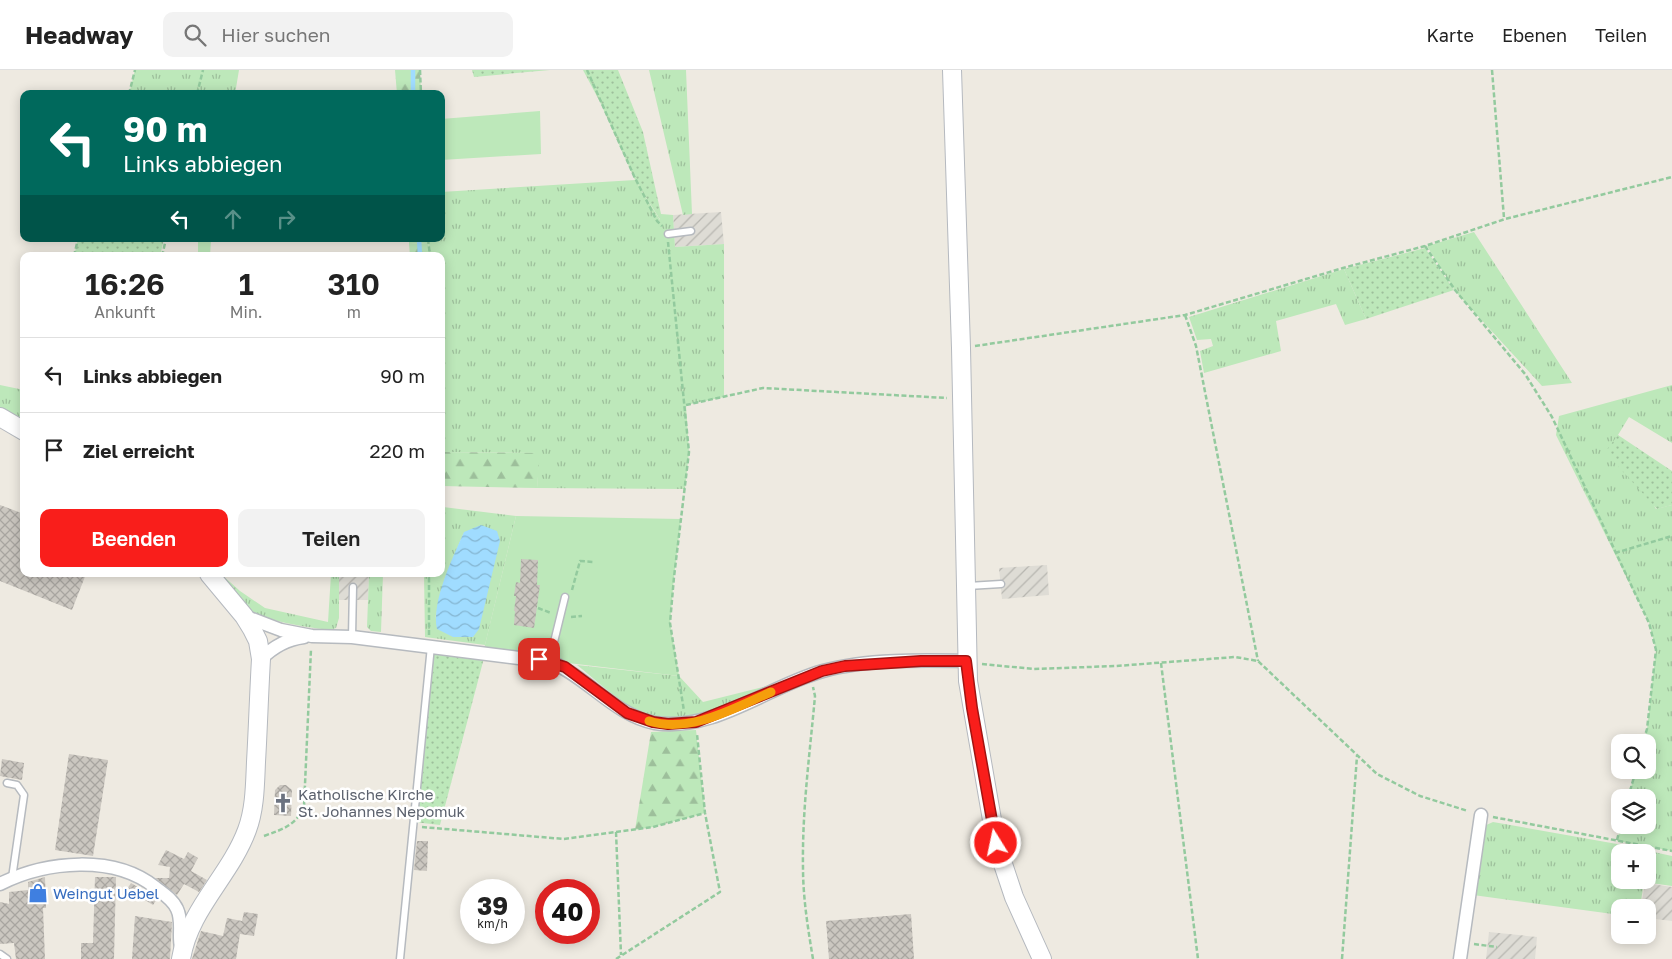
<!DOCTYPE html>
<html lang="de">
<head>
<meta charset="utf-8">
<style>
  :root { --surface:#fff; --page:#f2f2f2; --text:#222; --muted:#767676; --line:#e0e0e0; --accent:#f91e1b }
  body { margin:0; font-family:"Golos Text",sans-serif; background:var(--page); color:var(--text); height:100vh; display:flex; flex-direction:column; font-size:19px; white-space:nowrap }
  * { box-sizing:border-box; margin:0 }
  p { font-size:16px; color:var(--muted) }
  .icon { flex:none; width:28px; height:28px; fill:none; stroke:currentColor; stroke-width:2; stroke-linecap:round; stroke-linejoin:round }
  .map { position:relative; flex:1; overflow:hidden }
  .details { position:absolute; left:20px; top:182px; width:425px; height:325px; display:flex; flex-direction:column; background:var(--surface); border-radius:10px; box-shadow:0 2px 12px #0003 }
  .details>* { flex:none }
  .hud { position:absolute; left:20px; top:20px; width:425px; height:152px; border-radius:10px; box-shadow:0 2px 12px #0003; background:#00695c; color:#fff; overflow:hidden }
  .buttons { position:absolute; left:1611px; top:664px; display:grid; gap:10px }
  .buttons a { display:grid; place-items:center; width:45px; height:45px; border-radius:10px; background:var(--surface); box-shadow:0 2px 12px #0003; font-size:25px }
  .speed { position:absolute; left:460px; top:809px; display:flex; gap:10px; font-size:25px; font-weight:700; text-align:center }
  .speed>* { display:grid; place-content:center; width:65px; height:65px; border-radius:50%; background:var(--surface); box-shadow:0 2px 12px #0003; line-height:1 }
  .speed small { font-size:12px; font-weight:400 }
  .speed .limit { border:8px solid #d22; background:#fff; color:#111 }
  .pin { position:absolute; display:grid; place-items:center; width:42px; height:42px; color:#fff; margin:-21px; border-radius:10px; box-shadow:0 2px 8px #0006 }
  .me { position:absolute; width:55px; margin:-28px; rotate:350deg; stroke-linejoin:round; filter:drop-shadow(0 0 4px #0008) }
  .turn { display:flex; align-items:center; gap:18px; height:105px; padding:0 20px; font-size:22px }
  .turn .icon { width:65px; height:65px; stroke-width:2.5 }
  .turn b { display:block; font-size:35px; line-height:42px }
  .lanes { display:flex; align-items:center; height:48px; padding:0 20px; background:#0003; justify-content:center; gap:25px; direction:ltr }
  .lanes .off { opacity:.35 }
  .eta { display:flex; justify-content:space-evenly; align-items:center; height:85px; text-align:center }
  .eta b { font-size:30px; font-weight:600; line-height:35px }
  .action { display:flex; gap:10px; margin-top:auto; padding:10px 20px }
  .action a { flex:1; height:58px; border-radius:10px; background:var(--accent); color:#fff; font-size:20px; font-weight:600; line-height:58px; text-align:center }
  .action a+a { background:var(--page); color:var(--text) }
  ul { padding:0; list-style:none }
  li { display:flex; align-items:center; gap:15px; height:75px; padding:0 20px; border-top:1px solid var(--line) }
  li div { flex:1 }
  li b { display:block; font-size:19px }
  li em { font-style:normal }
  header { display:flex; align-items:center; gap:30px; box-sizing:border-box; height:70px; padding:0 25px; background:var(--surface); border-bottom:1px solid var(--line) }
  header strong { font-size:24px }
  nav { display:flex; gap:28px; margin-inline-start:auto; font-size:18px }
  .search { width:350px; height:45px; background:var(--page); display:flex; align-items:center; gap:12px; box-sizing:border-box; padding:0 18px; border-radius:10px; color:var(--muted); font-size:19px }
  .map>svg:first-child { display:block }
  .industrial { fill:url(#industrial-furrows) }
  .grass { fill:url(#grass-tufts); fill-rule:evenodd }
  .forest { fill:url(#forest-firs) }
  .park { fill:#bde8ba }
  .garden { fill:url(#garden-dots) }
  .water { fill:url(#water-waves) }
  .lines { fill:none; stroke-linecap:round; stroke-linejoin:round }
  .stream { stroke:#a0dcff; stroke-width:4.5 }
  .building { fill:url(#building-cross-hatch) }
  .lane-casing { stroke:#b6babf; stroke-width:9 }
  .street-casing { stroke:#b6babf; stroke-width:15 }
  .secondary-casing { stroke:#b5b9bf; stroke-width:20 }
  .path { stroke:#93ca9e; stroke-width:2.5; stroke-dasharray:5 2.5; stroke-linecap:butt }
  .lane { stroke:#fff; stroke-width:6 }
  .street { stroke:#fff; stroke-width:12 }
  .secondary { stroke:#fff; stroke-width:18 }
  .route-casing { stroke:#a21412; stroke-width:12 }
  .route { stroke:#f91e1b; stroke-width:9 }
  .slow { stroke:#f59e0b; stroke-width:9 }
  .labels { text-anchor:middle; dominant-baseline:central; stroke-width:5; stroke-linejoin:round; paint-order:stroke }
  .worship-label { font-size:15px; fill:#5b616d; stroke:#fff; text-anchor:start }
  .shop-label { font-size:15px; fill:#366cbe; stroke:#fff; text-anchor:start }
</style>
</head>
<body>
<header>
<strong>Headway</strong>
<div class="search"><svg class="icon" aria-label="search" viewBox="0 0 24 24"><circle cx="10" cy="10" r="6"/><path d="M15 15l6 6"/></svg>Hier suchen</div>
<nav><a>Karte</a><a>Ebenen</a><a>Teilen</a></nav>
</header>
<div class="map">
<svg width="1672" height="889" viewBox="0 0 1672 889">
  <defs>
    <pattern id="industrial-furrows" width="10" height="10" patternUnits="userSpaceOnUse" patternTransform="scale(1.25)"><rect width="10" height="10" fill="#dedcd5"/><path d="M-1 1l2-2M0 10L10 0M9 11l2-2" fill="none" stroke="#b7b6b0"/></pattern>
    <pattern id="grass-tufts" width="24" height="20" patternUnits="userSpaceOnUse" patternTransform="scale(1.25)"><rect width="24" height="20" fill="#bde8ba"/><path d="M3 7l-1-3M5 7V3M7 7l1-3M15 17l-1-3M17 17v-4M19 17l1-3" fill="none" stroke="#9dbf9b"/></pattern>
    <pattern id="forest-firs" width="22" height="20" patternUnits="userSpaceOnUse" patternTransform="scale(1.25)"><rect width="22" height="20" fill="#bde8ba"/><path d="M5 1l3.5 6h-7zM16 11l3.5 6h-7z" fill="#9dbf9b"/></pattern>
    <pattern id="garden-dots" width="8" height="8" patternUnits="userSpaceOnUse" patternTransform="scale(1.25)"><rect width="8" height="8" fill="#bde8ba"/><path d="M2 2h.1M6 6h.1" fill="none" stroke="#9dbf9b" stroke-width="1.8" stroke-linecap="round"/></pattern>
    <pattern id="water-waves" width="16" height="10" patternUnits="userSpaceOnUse" patternTransform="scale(1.25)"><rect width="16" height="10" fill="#a0dcff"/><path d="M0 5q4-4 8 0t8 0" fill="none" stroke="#85b6d2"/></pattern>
    <pattern id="building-cross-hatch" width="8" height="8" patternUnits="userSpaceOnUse" patternTransform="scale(1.25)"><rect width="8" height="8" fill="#cbc7c0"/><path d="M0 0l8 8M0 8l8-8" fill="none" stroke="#a8a5a0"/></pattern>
  </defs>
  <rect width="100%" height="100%" fill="#eeeae1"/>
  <path class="industrial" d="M 721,142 L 724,174 L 675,177 L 673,145 Z
    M 1047,495 L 1049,525 L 1002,529 L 999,498 Z
    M 339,504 L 369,504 L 368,530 L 338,530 Z
    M 1645,813 L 1672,817 L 1672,851 L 1648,848 L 1648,838 L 1641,837 Z
    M 1489,862 L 1537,867 L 1535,889 L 1486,889 Z"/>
  <path class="grass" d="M 135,0 L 239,0 L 235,24 L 129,24 Z
    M 649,0 L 686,0 L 692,144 L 683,145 Z
    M 635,110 L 660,150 L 661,144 L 673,145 L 675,177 L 724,174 L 724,327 L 686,335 L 689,382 L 685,419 L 537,418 L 539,383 L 441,382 L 441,186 L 430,186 L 428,173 L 409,174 L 409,169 L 441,169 L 441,122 Z
    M 1474,162 L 1572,313 L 1542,316 L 1455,221 L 1427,176 Z
    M 198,170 L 211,170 L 210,186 L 198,186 Z
    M 1344,199 L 1366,249 L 1345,255 L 1336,234 L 1276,251 L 1281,281 L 1204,303 L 1200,281 L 1213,276 L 1211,269 L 1197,270 L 1189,247 Z
    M 0,315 L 24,320 L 24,352 L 0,339 Z
    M 1672,315 L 1672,373 L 1629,347 L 1618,365 L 1656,439 L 1672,435 L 1672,781 L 1617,771 L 1621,755 L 1648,755 L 1648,728 L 1628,727 L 1636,700 L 1648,700 L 1648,672 L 1643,672 L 1647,659 L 1656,580 L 1649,553 L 1556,365 L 1559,346 Z
    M 441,416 L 443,437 L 516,446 L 485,575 L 425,567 L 424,504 L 441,504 ZM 464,462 L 435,549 L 445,508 Z
    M 221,504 L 240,521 L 265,538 L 328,552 L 331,504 L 339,504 L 339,548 L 336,558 L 330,560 C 308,557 265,552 247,538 C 237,528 228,515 221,504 Z
    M 369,504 L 383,504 L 381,562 L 371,561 L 367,557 Z
    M 577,595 L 679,606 L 703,632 L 771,615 C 734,632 675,665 635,640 C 615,628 596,610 577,595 Z
    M 1493,752 L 1617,774 L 1672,786 L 1672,816 L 1644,812 L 1640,837 L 1620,838 L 1620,845 L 1473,825 L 1484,756 ZM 1620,782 L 1648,782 L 1648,810 L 1620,810 Z"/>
  <path class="forest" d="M 395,0 L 420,0 L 421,23 L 397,24 Z
    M 428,173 L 430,186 L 410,186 L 409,174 Z
    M 441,382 L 540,383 L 537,418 L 441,416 Z
    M 696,660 L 705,743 L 653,757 L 635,760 L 651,662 Z"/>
  <path class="park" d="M 540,41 L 541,84 L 441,90 L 441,49 Z
    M 516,446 L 681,449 L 674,507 L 670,553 L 679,606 L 483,583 Z"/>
  <path class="garden" d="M 472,0 L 550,0 L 474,7 Z
    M 583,0 L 618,0 L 643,62 L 661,144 L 661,151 L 635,110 L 600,32 Z
    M 78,169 L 164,169 L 160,186 L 74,186 Z
    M 1425,178 L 1454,220 L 1366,249 L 1344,199 Z
    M 1618,365 L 1672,401 L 1672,435 L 1657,439 L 1605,382 Z
    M 433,580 L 484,588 L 440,755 L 414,752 Z"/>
  <path class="water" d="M 481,455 L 497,461 L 500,471 L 479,559 L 473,567 L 453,567 L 437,559 C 431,532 453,487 464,462 Z"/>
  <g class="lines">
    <path class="stream" d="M 413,0 L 413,24
      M 419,169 L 420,186"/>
  </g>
  <path class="building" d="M 0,435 L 24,444 L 24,504 L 86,504 L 72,540 L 0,511 Z
    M 521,489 L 538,490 L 537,515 L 540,515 L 534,558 L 514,555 L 515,541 L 514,541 L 516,526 L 514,526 L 516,512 L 520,513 Z
    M 69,684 L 108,690 L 93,786 L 55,780 Z
    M 2,689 L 24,693 L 22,710 L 0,706 Z
    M 280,715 L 286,715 L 292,720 L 291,746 L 274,745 L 275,720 Z
    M 417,771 L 428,771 L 427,801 L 414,800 Z
    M 166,780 L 184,789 L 188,782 L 198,788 L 191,801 L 207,810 L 199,822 L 184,814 L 177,825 L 155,808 L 169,808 L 170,797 L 158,795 Z
    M 45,807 L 46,838 L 43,838 L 45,889 L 16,889 L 14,873 L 0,874 L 0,832 L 9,834 L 9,822 L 28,820 L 28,812 Z
    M 95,807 L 116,807 L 114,889 L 81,889 L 81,873 L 93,873 Z
    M 131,813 L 157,829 L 153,835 L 127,819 Z
    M 244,842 L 258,844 L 254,866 L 240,864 L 236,889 L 192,889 L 201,861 L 223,866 L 227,848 L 242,851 Z
    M 911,844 L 914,889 L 829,889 L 826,851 Z
    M 135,846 L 172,852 L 170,889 L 132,889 Z"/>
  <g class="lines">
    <defs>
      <path id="lane" d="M 668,164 L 691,161
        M 968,516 L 1001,514
        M 352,567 L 353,517
        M 551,592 L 553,576 L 565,527
        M 7,713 L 17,715 L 24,725 L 12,808
        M 0,884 L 7,889
        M 400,889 L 431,576"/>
      <path id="street" d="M 244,546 L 281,560 L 312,566 L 352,567 L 551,592 C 587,607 616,646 655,653 C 714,662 768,616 823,601 C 866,589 922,590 966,591
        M 261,589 C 273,577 287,569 304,567
        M 0,814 C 46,791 114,784 156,818 C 164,824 173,830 177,839 C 183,851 178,865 181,877
        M 1460,889 L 1481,745"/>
      <path id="secondary" d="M 952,0 L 961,278 L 968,611 L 996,773 L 1014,827 L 1042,889
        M 0,347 L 24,361
        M 181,889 C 189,839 230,806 247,760 C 255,739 255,714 256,692 C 258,658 259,623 261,589 L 258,571 L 252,559 L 244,546 L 209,504"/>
    </defs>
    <use href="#lane" class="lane-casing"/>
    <use href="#street" class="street-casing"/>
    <use href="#secondary" class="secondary-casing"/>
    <path class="path" d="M 420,0 L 421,24
      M 587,0 L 634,106 L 657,151 L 662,156
      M 1492,0 L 1504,148
      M 129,24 L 135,0
      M 197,24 L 203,0
      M 428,169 L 430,186
      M 668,172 L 689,382 L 674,507 L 670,553 L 684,641
      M 1425,176 L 1455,220 L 1525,304 L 1552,347 L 1649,553 L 1656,580 L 1647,659 L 1643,672
      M 74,186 L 78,169
      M 162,186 L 166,169
      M 1185,245 L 1196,276 L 1258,591
      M 975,276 L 1185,245 L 1343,198 L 1425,176 L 1505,149 L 1672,107
      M 686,335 L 763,318 L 947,328
      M 1615,483 L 1672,466
      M 572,520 L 580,491 L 594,492
      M 538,538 L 551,543
      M 571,547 L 582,546
      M 429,565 L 429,504
      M 1161,593 L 1198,889
      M 982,594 L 1034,599 L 1116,596 L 1235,587 L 1258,591 L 1377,704 L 1420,726 L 1468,741
      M 1628,728 L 1636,700
      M 1493,747 L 1672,781
      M 422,757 L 564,769 L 653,757 L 705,743
      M 616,762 L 621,885
      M 264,766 C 283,759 295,756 304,737 L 311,579
      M 1617,770 L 1621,755
      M 1474,874 L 1497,877
      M 616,889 L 720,822 L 705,743 L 697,664
      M 813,889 C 808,859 803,828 803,798 C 802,740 810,682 815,626 L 813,617
      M 1342,889 L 1357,686"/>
    <use href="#lane" class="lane"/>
    <use href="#street" class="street"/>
    <use href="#secondary" class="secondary"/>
  </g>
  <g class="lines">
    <defs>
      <path id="route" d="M 539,589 L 565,597 L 627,643 L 653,652 L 668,654 L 696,652 L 822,601 L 845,596 L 921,591 L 966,591 L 972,638 L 996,773"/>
    </defs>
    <use href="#route" class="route-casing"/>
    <use href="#route" class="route"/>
    <path class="slow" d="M 649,651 C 690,664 734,638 771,622"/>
  </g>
  <defs>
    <symbol id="church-bare" viewBox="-9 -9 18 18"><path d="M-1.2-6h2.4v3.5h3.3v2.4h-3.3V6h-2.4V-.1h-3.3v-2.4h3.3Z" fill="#6b7280" stroke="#fff" stroke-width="2.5" paint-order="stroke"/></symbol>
    <symbol id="shop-bare" viewBox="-9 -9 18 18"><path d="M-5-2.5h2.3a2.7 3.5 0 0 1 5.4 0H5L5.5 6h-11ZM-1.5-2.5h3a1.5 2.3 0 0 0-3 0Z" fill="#3f7fe0" stroke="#fff" stroke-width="2.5" paint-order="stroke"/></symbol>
  </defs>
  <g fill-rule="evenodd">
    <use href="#church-bare" x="269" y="719" width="28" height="28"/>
    <use href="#shop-bare" x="24" y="809" width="28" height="28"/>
  </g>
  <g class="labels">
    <g class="worship-label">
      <text x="298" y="724">Katholische Kirche<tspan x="298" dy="17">St. Johannes Nepomuk</tspan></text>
    </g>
    <g class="shop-label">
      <text x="53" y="823">Weingut Uebel</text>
    </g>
  </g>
</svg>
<div class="buttons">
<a><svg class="icon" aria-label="search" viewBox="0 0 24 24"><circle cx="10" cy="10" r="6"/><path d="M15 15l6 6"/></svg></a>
<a><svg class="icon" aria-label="layers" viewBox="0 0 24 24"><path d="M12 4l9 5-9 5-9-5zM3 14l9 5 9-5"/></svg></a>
<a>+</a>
<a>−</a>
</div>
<div class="speed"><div>39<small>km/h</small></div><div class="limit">40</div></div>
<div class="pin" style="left:539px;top:589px;background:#d93025"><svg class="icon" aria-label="arrive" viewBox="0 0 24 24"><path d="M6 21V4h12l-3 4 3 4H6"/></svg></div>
<svg class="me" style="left:996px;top:773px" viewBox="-20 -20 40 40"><circle r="17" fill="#f91e1b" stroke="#fff" stroke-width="3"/><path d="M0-11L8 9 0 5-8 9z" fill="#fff"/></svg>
<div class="hud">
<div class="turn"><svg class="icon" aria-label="left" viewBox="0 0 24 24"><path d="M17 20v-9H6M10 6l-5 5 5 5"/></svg><div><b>90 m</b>Links abbiegen</div></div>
<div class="lanes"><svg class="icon" aria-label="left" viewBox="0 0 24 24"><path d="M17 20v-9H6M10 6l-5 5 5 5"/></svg><svg class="icon off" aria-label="ahead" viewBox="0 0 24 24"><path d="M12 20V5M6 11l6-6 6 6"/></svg><svg class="icon off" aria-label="right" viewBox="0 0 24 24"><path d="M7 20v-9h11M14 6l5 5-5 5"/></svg></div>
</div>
<section class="details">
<div class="eta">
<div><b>16:26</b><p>Ankunft</p></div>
<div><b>1</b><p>Min.</p></div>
<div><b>310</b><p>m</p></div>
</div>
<ul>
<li><svg class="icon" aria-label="left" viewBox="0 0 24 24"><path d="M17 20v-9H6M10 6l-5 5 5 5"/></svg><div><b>Links abbiegen</b></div><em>90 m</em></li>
<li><svg class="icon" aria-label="arrive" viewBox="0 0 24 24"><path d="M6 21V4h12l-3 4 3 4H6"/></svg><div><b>Ziel erreicht</b></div><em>220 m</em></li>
</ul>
<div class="action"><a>Beenden</a><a>Teilen</a></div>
</section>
</div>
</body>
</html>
